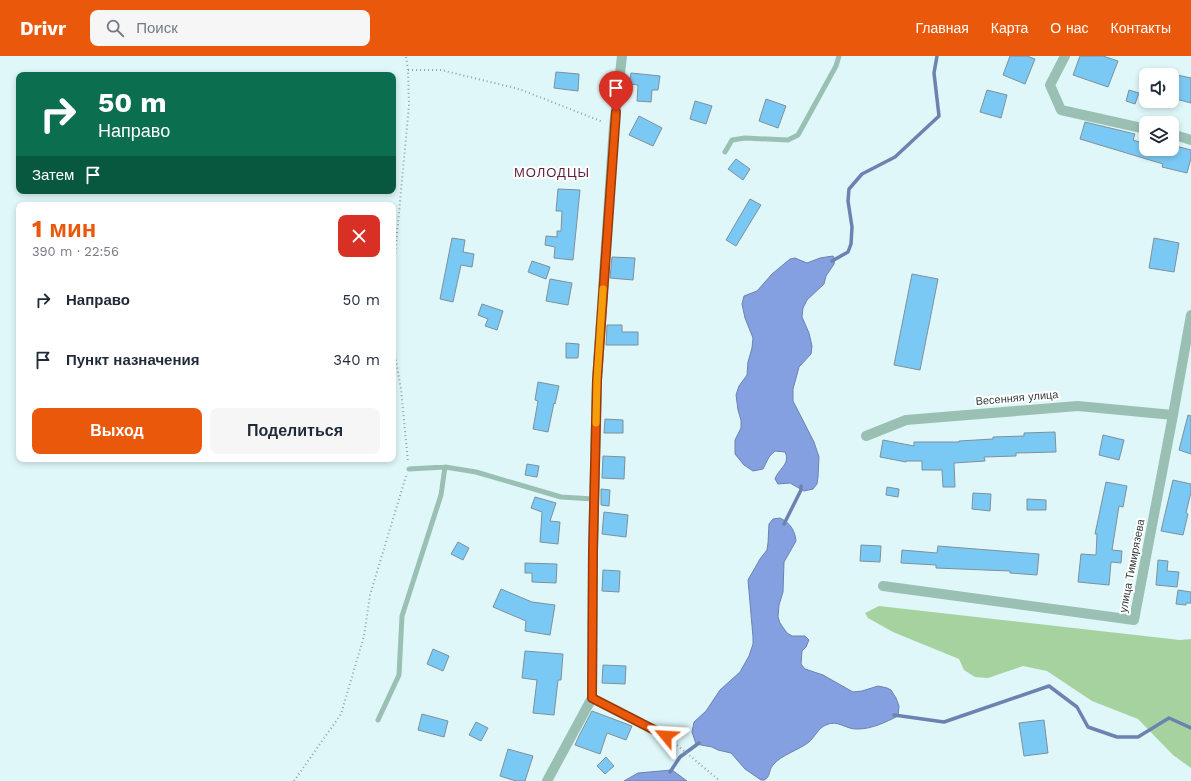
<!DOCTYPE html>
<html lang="ru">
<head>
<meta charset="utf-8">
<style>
  :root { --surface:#fff; --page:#f6f6f7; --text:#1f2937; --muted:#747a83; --accent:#ea580c }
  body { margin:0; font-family:"Work Sans",sans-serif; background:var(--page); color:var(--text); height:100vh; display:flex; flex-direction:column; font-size:15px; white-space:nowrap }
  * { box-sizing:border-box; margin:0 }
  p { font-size:13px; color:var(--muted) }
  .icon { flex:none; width:22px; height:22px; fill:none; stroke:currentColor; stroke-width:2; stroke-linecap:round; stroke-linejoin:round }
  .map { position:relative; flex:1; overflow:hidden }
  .panel { position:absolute; left:16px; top:146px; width:380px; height:260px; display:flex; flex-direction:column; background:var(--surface); border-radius:8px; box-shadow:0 2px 6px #0003 }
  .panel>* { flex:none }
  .guide { position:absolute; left:16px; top:16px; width:380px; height:122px; border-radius:8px; box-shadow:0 2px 6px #0003; background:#0b6e4f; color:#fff; overflow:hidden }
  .controls { position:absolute; left:1139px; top:12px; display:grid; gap:8px }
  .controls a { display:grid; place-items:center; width:40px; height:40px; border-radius:8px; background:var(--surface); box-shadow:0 2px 6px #0003; font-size:20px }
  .pin { position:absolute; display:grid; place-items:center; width:34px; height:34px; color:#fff; margin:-41px -17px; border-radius:50% 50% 50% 0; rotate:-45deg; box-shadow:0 0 4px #0007 }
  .pin .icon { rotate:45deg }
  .me { position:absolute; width:44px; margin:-22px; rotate:297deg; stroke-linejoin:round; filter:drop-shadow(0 0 3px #0008) }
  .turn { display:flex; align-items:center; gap:14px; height:84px; padding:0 16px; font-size:18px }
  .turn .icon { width:52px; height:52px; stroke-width:2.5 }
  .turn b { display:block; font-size:28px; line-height:34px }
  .then { display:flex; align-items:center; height:38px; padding:0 16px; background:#0003; gap:8px; font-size:15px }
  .round { display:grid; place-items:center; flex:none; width:42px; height:42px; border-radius:8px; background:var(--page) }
  .overview { display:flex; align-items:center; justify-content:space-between; height:68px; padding:0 16px }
  h1 { font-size:24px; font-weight:700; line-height:30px; color:var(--accent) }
  .action { display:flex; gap:8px; margin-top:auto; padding:8px 16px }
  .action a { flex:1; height:46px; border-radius:8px; background:var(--accent); color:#fff; font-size:16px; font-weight:700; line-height:46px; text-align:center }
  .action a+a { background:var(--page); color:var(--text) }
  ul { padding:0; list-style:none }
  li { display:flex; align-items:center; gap:12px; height:60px; padding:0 16px }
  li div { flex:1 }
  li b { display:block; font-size:15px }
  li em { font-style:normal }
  header { display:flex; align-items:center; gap:24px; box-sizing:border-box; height:56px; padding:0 20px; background:var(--accent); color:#fff }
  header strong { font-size:19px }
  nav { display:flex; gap:22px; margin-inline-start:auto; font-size:14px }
  .search { width:280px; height:36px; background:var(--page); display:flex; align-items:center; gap:10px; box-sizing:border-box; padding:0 14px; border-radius:8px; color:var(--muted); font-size:15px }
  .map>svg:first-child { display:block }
  .green { fill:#a5d29f }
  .water { fill:#84a0e1; stroke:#6c82b0 }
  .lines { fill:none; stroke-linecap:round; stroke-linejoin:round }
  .stream { stroke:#6c82b0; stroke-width:3.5 }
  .building { fill:#7ac9f5; stroke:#7f909a }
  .path { stroke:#91a2a3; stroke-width:2; stroke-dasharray:1 3; stroke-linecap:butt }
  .service { stroke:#9ac0b4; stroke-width:5 }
  .minor { stroke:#9ac0b4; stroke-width:10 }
  .route-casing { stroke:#983908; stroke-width:10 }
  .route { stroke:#ea580c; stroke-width:7 }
  .slow { stroke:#f59e0b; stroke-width:7 }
  .labels { text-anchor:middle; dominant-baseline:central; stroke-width:4; stroke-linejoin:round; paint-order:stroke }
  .street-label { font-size:11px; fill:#343d3e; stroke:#fff }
  .quarter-label { font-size:13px; letter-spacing:1px; fill:#601e38; stroke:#fff }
</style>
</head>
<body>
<header>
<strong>Drivr</strong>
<div class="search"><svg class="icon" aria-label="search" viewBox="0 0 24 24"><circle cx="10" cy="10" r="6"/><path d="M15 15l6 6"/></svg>Поиск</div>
<nav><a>Главная</a><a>Карта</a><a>О нас</a><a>Контакты</a></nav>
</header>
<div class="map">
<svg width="1191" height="725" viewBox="0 0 1191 725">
  <rect width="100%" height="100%" fill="#dff7f9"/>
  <path class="green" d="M 879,550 L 1180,584 L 1191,583 L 1191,712 L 1173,699 L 1138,663 L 1092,645 L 1047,615 L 1023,610 L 988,622 L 975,621 L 964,614 L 959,603 L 893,576 L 868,562 L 865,557 Z"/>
  <path class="water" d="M 833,200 L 835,203 L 834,208 L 826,220 L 824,228 L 807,244 L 803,252 L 802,261 L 809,277 L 812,290 L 811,298 L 799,311 L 793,333 L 793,345 L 814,386 L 819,401 L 818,421 L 817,428 L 813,433 L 804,435 L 790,427 L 778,428 L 775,423 C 778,413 791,408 785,396 L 775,395 L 769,401 L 763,413 L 753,415 L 744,409 L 735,398 L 735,384 L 741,372 L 741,364 L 738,354 L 736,339 L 739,330 L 747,319 L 748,306 L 752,292 L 753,282 L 745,262 L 742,248 L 744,240 L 757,235 L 772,218 L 790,203 L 795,202 L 807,207 L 820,202 Z
    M 780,462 C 790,467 795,474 796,485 L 784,506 L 783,536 L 779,549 L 778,561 L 780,567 L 787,577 L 792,580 L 805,580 L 809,584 L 806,591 L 802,595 L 801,608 L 805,613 L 823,619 L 853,636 L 862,635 L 878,630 L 887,632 L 891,634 L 896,642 L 899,650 L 898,660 C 886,666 872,673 858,673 C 846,674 838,663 826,669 C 818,672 815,681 809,686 C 799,694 781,699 773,709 C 768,715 771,721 764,724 L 761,724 L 745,713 L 731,697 L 718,694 L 712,691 L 696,688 L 692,676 L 694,666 L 706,655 L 720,634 L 740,616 L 749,600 L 753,588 L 753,581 L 748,524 L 760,503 L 767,494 L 768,487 L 769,468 L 773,463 Z
    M 672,714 L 687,725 L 624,725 L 638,717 Z"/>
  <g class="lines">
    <path class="stream" d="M 832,205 L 848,196 L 851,188 L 852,171 L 848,145 L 849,133 L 862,118 L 895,101 L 939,60 L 934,17 L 937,0
      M 784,468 L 801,434 L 801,430
      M 894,659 L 944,666 L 1049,630 L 1077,651 L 1088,671 L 1117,681 L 1138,681 L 1169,662 L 1191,672
      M 670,716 L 680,701 L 699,687"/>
  </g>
  <path class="building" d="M 1010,0 L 1027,0 L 1035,3 L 1025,28 L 1003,19 Z
    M 1080,0 L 1103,0 L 1118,5 L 1108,31 L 1073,19 Z
    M 556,16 L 579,18 L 578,35 L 554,32 Z
    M 631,17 L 660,20 L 658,34 L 652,34 L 651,46 L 637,45 L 638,29 L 629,28 Z
    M 1177,19 L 1191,22 L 1191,47 L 1172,42 Z
    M 987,34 L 1007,39 L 1001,62 L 980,56 Z
    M 1129,34 L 1139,37 L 1135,48 L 1126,45 Z
    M 766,43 L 786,50 L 778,72 L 759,65 Z
    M 695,45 L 712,50 L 706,68 L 690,63 Z
    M 639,60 L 662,72 L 653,90 L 629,79 Z
    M 1085,66 L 1135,78 L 1133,84 L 1146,88 L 1146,93 L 1172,93 L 1172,89 L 1191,94 L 1191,102 L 1187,117 L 1162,111 L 1163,108 L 1080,83 Z
    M 736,103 L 750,113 L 743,124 L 728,113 Z
    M 558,133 L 580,134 L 573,204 L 554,202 L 555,191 L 545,189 L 546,180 L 557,181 L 557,175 L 561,175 L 562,155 L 556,155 Z
    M 750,143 L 761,149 L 736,190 L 726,184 Z
    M 452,182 L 465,184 L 463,196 L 474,198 L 472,211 L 461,209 L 453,246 L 440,243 Z
    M 1154,182 L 1179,187 L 1174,216 L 1149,212 Z
    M 612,201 L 635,202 L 633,224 L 610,222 Z
    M 532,205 L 550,211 L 546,223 L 528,216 Z
    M 912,218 L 938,223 L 920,314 L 894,309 Z
    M 550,223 L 572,227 L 568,249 L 546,245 Z
    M 482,248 L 503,255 L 497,274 L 485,270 L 488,263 L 478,259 Z
    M 607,269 L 622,269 L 622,276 L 638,276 L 638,289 L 606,289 Z
    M 566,287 L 579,288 L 578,302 L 566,302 Z
    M 538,326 L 559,330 L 555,348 L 554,347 L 548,376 L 533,373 L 538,345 L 535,344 Z
    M 1188,359 L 1191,360 L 1191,398 L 1179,394 Z
    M 605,363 L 623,364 L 623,377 L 604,377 Z
    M 1055,376 L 1056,396 L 1016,397 L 1016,400 L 984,401 L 985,405 L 954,407 L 955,431 L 943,431 L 942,414 L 922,414 L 922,405 L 906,405 L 906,406 L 880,401 L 883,384 L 914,390 L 914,386 L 959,386 L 959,385 L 993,383 L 993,381 L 1024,380 L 1024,377 Z
    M 1103,379 L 1124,384 L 1119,404 L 1099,399 Z
    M 603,400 L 625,401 L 624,423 L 602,422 Z
    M 527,408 L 539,410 L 537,421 L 525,419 Z
    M 1173,424 L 1191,428 L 1191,436 L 1186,457 L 1188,458 L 1183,479 L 1161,475 Z
    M 1106,426 L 1127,430 L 1123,451 L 1119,450 L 1112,494 L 1122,495 L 1121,507 L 1111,506 L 1109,529 L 1078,526 L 1081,498 L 1096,499 L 1097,478 L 1095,478 Z
    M 887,431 L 899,433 L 898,441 L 886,439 Z
    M 601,433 L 610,434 L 609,450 L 601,449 Z
    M 973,437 L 991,438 L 990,455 L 972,453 Z
    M 535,441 L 556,447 L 550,465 L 560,466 L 558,488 L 540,486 L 542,456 L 531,452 Z
    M 1027,443 L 1046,444 L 1046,454 L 1027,454 Z
    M 604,456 L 628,459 L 626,481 L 602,478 Z
    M 458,486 L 469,492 L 463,504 L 451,498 Z
    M 861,489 L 881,490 L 880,506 L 860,505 Z
    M 938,490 L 1039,498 L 1037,519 L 1010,517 L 1010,515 L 936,512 L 936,509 L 901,507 L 902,494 L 937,497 Z
    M 1158,504 L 1168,505 L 1167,515 L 1179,516 L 1177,531 L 1156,529 Z
    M 525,507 L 557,508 L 556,527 L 532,526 L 532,517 L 525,517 Z
    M 603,514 L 620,515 L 619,536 L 602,535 Z
    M 501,533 L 532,546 L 555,549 L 550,579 L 525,575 L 526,565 L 493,551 Z
    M 1178,534 L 1191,536 L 1191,547 L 1186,547 L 1186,549 L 1176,548 Z
    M 433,593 L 449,600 L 443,615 L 427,608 Z
    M 525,595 L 563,598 L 561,624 L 558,624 L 554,659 L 533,657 L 537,624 L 522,622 Z
    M 603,609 L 626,610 L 625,628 L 602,627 Z
    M 592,655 L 632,670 L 626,684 L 607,677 L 600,698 L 575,689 L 579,680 Z
    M 422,658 L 448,665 L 444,681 L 418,674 Z
    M 1044,664 L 1048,697 L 1024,700 L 1019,667 Z
    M 476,666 L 488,672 L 481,685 L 469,679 Z
    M 508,693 L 533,700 L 525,725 L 516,725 L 500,720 Z
    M 606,701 L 614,710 L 605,718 L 597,710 Z"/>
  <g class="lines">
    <path class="path" d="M 408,14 L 441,14 L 519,33 L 603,66
      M 393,221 L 409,49 L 408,14 L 406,0
      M 393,288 L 401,333 L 408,406
      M 671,684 L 720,725
      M 294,725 L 341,658 L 364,580 L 370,539 L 406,420"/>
    <path class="service" d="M 725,96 L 732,84 L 745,82 L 788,84 L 798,79 L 836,10 L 839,0
      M 445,411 L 476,416 L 561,441 L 594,443
      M 592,642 L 665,680
      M 378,664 L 399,619 L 402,560 L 441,439 L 445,411 L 409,413"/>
    <path class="minor" d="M 1065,0 L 1050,29 L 1061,54 L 1146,73
      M 1172,78 L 1191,84
      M 866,380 L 906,364 L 1078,350 L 1173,359
      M 883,530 L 1134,564 L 1173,359 L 1191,259
      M 547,725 L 592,642 L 593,495 L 597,324 L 614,70 L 622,0"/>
  </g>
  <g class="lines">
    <defs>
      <path id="route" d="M 616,56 L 597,324 L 593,495 L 592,642 L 666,680"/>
    </defs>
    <use href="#route" class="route-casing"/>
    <use href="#route" class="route"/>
    <path class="slow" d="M 596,367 L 597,324 L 603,233"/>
  </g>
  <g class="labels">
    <g class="street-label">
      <text transform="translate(1017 342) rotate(-5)">Весенняя улица</text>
      <text transform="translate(1132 510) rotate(-79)">улица Тимирязева</text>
    </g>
    <g class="quarter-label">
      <text x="552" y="116">МОЛОДЦЫ</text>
    </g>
  </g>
</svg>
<div class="controls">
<a><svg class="icon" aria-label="sound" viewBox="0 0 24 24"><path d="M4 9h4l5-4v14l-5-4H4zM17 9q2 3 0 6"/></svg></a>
<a><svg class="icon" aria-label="layers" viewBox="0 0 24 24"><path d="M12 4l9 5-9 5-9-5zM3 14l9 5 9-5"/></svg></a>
</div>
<div class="pin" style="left:616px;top:56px;background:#d93025"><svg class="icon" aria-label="arrive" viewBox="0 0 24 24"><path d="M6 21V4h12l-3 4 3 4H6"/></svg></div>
<svg class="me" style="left:666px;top:680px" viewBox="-20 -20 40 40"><path d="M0-17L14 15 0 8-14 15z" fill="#ea580c" stroke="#fff" stroke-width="4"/></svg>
<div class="guide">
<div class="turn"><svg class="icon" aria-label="right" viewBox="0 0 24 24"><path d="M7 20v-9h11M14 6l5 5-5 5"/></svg><div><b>50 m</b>Направо</div></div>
<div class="then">Затем<svg class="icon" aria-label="arrive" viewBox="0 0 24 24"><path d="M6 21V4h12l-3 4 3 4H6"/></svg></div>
</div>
<section class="panel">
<div class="overview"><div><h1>1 мин</h1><p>390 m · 22:56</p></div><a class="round" style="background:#d93025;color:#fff"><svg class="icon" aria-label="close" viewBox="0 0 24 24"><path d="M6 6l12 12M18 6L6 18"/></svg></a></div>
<ul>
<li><svg class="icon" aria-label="right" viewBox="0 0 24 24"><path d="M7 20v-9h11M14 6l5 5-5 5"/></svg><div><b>Направо</b></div><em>50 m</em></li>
<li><svg class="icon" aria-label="arrive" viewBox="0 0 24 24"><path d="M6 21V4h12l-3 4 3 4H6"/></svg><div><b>Пункт назначения</b></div><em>340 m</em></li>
</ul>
<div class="action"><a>Выход</a><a>Поделиться</a></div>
</section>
</div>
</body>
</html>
